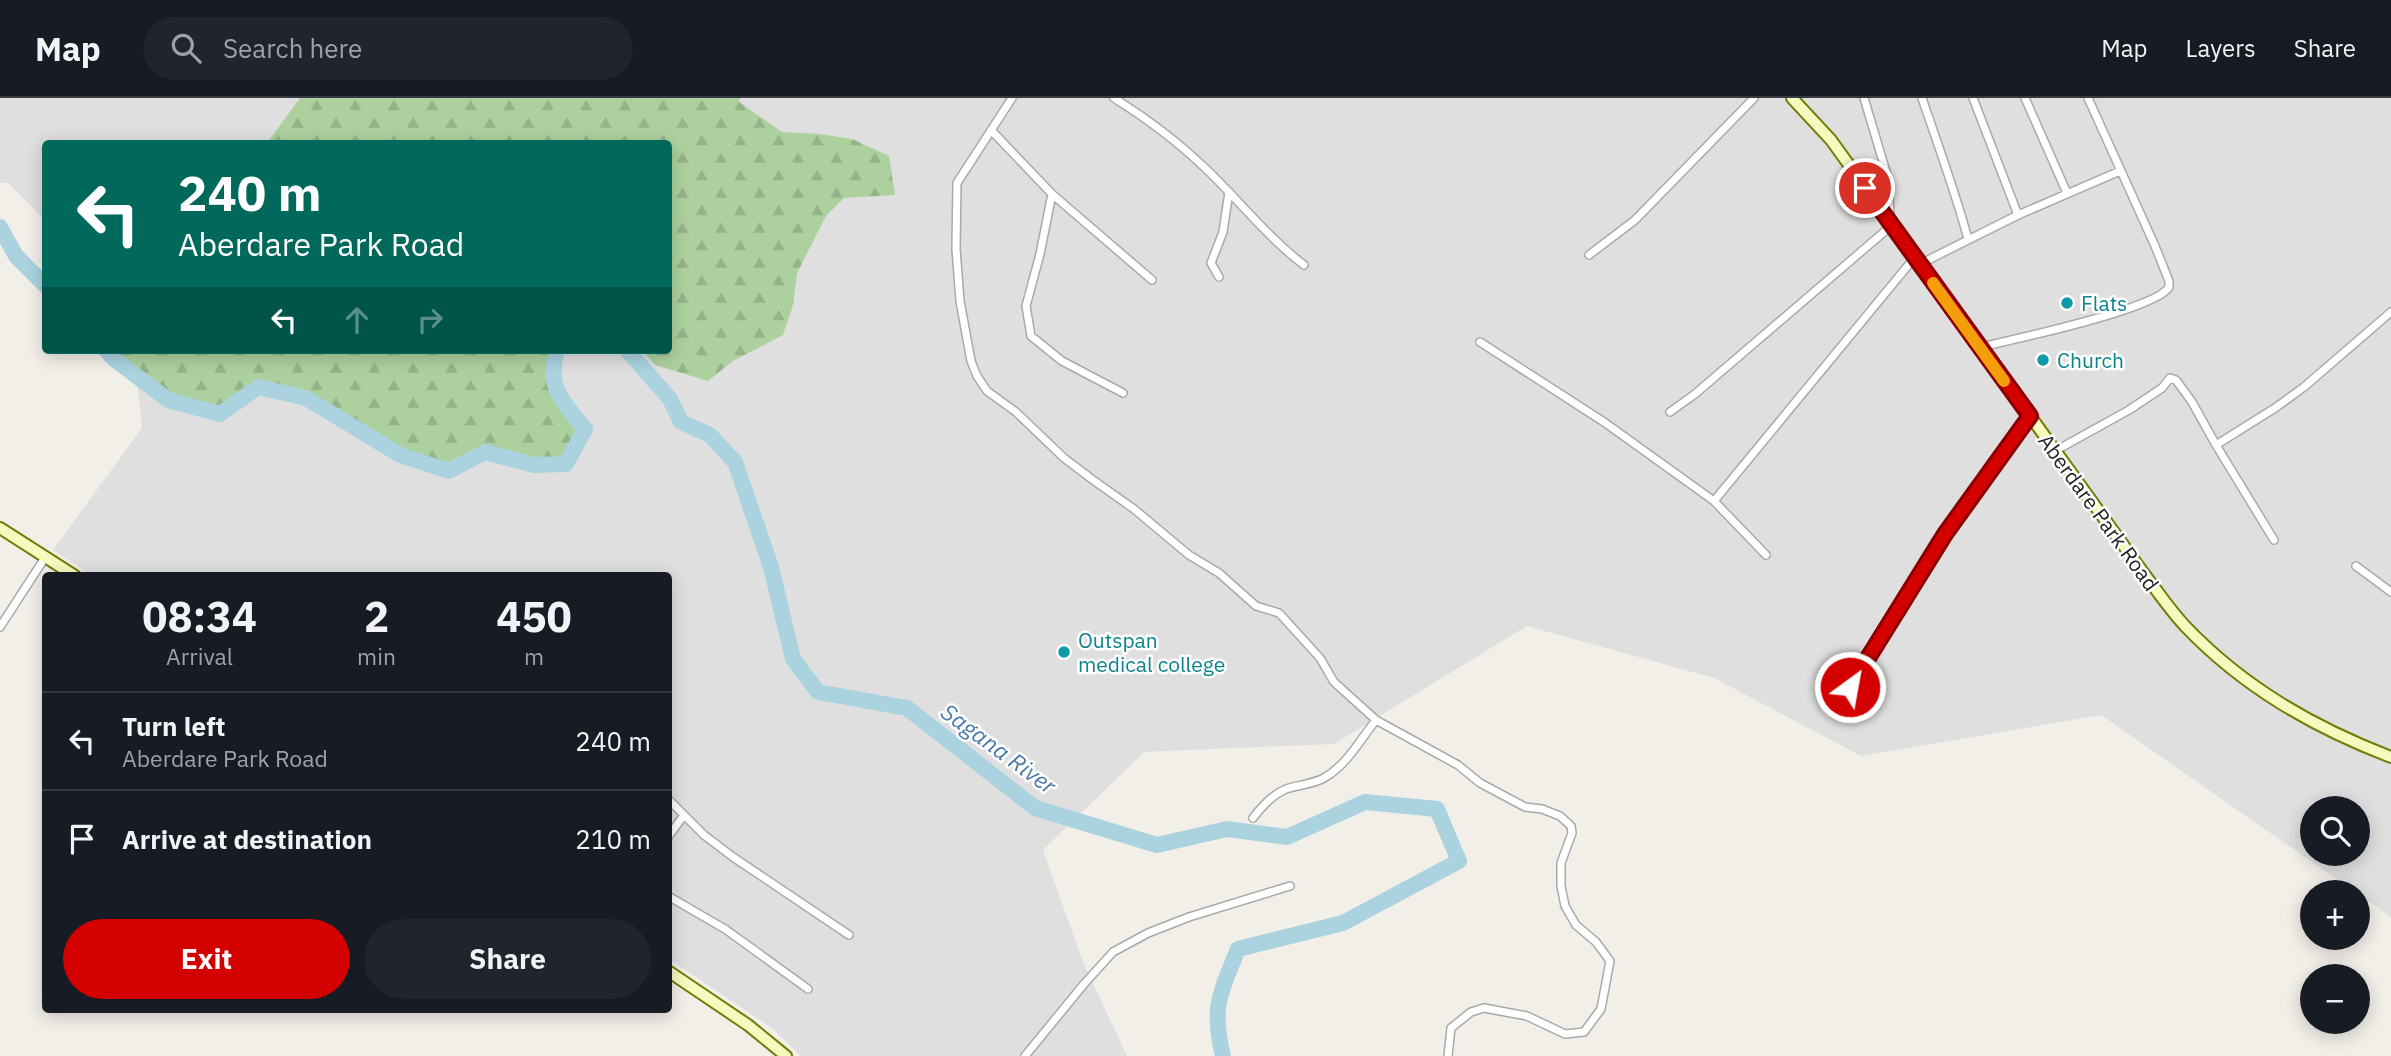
<!DOCTYPE html>
<html lang="en">
<head>
<meta charset="utf-8">
<style>
  :root { --surface:#171b24; --page:#20242c; --text:#f1f3f6; --muted:#9ea1a6; --line:#363941; --accent:#d40000 }
  body { margin:0; font-family:"IBM Plex Sans",sans-serif; background:var(--page); color:var(--text); height:100vh; display:flex; flex-direction:column; font-size:26px; white-space:nowrap }
  * { box-sizing:border-box; margin:0 }
  p { font-size:23px; color:var(--muted) }
  .icon { flex:none; width:38px; height:38px; fill:none; stroke:currentColor; stroke-width:2; stroke-linecap:round; stroke-linejoin:round }
  .map { position:relative; flex:1; overflow:hidden }
  .drawer { position:absolute; left:42px; top:474px; width:630px; height:441px; display:flex; flex-direction:column; background:var(--surface); border-radius:7px; box-shadow:0 4px 18px #0003 }
  .drawer>* { flex:none }
  .banner { position:absolute; left:42px; top:42px; width:630px; height:214px; border-radius:7px; box-shadow:0 4px 18px #0003; background:#00695c; color:#fff; overflow:hidden }
  .buttons { position:absolute; left:2300px; top:698px; display:grid; gap:14px }
  .buttons a { display:grid; place-items:center; width:70px; height:70px; border-radius:50%; background:var(--surface); box-shadow:0 4px 18px #0003; font-size:35px }
  .pin { position:absolute; display:grid; place-items:center; width:60px; height:60px; color:#fff; margin:-30px; border:4px solid #fff; border-radius:50%; box-shadow:0 2px 7px #0007 }
  .me { position:absolute; width:77px; margin:-38px; rotate:32deg; stroke-linejoin:round; filter:drop-shadow(0 0 5px #0008) }
  .turn { display:flex; align-items:center; gap:24px; height:147px; padding:0 21px; font-size:32px }
  .turn .icon { width:91px; height:91px; stroke-width:2.5 }
  .turn b { display:block; font-size:49px; line-height:60px }
  .lanes { display:flex; align-items:center; height:66px; padding:0 21px; background:#0003; justify-content:center; gap:35px; direction:ltr }
  .lanes .off { opacity:.35 }
  .eta { display:flex; justify-content:space-evenly; align-items:center; height:119px; text-align:center }
  .eta b { font-size:42px; font-weight:800; line-height:49px }
  .button { display:flex; gap:14px; margin-top:auto; padding:14px 21px }
  .button a { flex:1; height:80px; border-radius:42px; background:var(--accent); color:#fff; font-size:28px; font-weight:800; line-height:80px; text-align:center }
  .button a+a { background:var(--page); color:var(--text) }
  ul { padding:0; list-style:none }
  li { display:flex; align-items:center; gap:21px; height:98px; padding:0 21px; border-top:2px solid var(--line) }
  li div { flex:1 }
  li b { display:block; font-size:26px }
  li em { font-style:normal }
  header { display:flex; align-items:center; gap:42px; box-sizing:border-box; height:98px; padding:0 35px; background:var(--surface); border-bottom:2px solid var(--line) }
  header strong { font-size:33px }
  nav { display:flex; gap:38px; margin-inline-start:auto; font-size:24px }
  .search { width:490px; height:63px; background:var(--page); display:flex; align-items:center; gap:18px; box-sizing:border-box; padding:0 24px; border-radius:38px; color:var(--muted); font-size:26px }
  .map>svg:first-child { display:block }
  .residential { fill:#e0dfdf; fill-rule:evenodd }
  .forest { fill:url(#forest-firs) }
  .lines { fill:none; stroke-linecap:round; stroke-linejoin:round }
  .river { stroke:#aad3df; stroke-width:16 }
  .street-casing { stroke:#a9a9a9; stroke-width:10 }
  .secondary-casing { stroke:#707d05; stroke-width:14 }
  .street { stroke:#fff; stroke-width:7 }
  .secondary { stroke:#f7fabf; stroke-width:10 }
  .route-casing { stroke:#8a0000; stroke-width:18 }
  .route { stroke:#d40000; stroke-width:12 }
  .slow { stroke:#f59e0b; stroke-width:12 }
  .culture-dot { fill:#0f9aa8; stroke:#fff; stroke-width:2.5 }
  .labels { text-anchor:middle; dominant-baseline:central; stroke-width:5; stroke-linejoin:round; paint-order:stroke }
  .culture-label { font-size:21px; fill:#0d838f; stroke:#fff; text-anchor:start }
  .street-label { font-size:21px; fill:#222; stroke:#fff }
  .water-label { font-size:23px; font-style:italic; fill:#4a7aab; stroke:#fff }
</style>
</head>
<body>
<header>
<strong>Map</strong>
<div class="search"><svg class="icon" aria-label="search" viewBox="0 0 24 24"><circle cx="10" cy="10" r="6"/><path d="M15 15l6 6"/></svg>Search here</div>
<nav><a>Map</a><a>Layers</a><a>Share</a></nav>
</header>
<div class="map">
<svg width="2391" height="958" viewBox="0 0 2391 958">
  <defs>
    <pattern id="forest-firs" width="22" height="20" patternUnits="userSpaceOnUse" patternTransform="scale(1.75)"><rect width="22" height="20" fill="#add19e"/><path d="M5 1l3.5 6h-7zM16 11l3.5 6h-7z" fill="#95b388"/></pattern>
  </defs>
  <rect width="100%" height="100%" fill="#f2efe9"/>
  <path class="residential" d="M 0,0 L 2391,0 L 2391,819 L 2101,617 L 1861,658 L 1714,580 L 1527,528 L 1334,646 L 1144,654 L 1043,752 L 1083,864 L 1127,958 L 801,958 L 772,930 L 669,861 L 668,478 L 92,478 L 53,452 L 142,330 L 134,252 L 668,252 L 668,46 L 46,46 L 45,122 L 8,85 L 0,85 ZM 2312,710 L 2357,710 L 2357,756 L 2312,756 Z"/>
  <path class="forest" d="M 300,0 L 740,0 L 739,4 L 782,34 L 820,36 L 852,41 L 889,58 L 895,97 L 844,100 L 826,118 L 797,175 L 793,207 L 783,237 L 733,263 L 708,283 L 655,267 L 642,252 L 668,252 L 668,46 L 267,45 Z
    M 120,252 L 557,252 C 546,290 563,304 585,331 L 566,366 L 534,367 L 485,354 L 449,373 L 400,357 L 306,300 L 258,289 L 220,316 L 168,302 L 114,261 Z"/>
  <g class="lines">
    <path class="river" d="M 0,129 L 16,158 L 46,188
      M 106,252 L 114,261 L 168,302 L 220,316 L 258,289 L 306,300 L 400,357 L 449,373 L 485,354 L 534,367 L 566,366 L 585,331 C 563,304 546,290 557,252
      M 627,252 L 670,301 L 681,324 L 710,337 L 735,364 L 771,469 L 793,561 L 818,594 L 907,610 L 1035,710 L 1157,747 L 1227,731 L 1287,739 L 1365,704 L 1437,711 L 1459,763 L 1343,825 L 1238,851 C 1220,896 1211,909 1223,958"/>
    <defs>
      <path id="street" d="M 1012,0 L 957,85 L 956,151 L 960,203 L 971,263 L 977,278 L 987,293 L 1016,314 L 1064,360 L 1093,382 L 1134,411 L 1189,457 L 1219,475 L 1256,508 L 1279,515 L 1320,560 L 1334,584 L 1376,622 L 1458,667 L 1480,685 L 1525,709 L 1542,711 L 1560,718 L 1571,728 L 1572,735 L 1561,765 L 1561,788 L 1565,808 L 1576,827 L 1596,844 L 1610,863 L 1601,911 L 1584,934 L 1565,936 L 1527,918 L 1484,910 L 1471,914 L 1451,930 L 1448,958
        M 1114,0 C 1146,20 1177,43 1204,69 C 1238,101 1267,139 1304,167
        M 1922,0 C 1938,47 1955,93 1968,141
        M 1973,0 L 2018,117
        M 2025,0 L 2067,95
        M 991,32 L 1052,96 L 1152,182
        M 1052,96 L 1040,156 L 1026,208 L 1031,238 L 1062,263 L 1123,295
        M 1589,157 L 1635,122 L 1754,0
        M 1920,166 L 2018,117 L 2120,73
        M 1219,179 L 1211,165 L 1223,134 L 1229,94
        M 1480,244 L 1604,324 L 1714,403 L 1766,457
        M 1981,249 C 2011,242 2157,211 2169,189 L 2169,183 L 2155,148 L 2088,0
        M 1670,314 L 1695,296 L 1891,128 L 1887,77 L 1864,0
        M 2216,347 L 2274,442
        M 2055,353 L 2129,312 L 2162,290 L 2170,280 L 2176,282 L 2192,304 L 2216,347 L 2275,310 L 2304,289 L 2391,214
        M 1714,403 L 1915,159
        M 2356,468 L 2391,494
        M 0,529 L 46,458
        M 1851,589 L 1945,436 L 2030,318
        M 668,701 L 684,717 L 668,739
        M 684,717 L 704,737 L 733,759 L 849,837
        M 1253,720 C 1262,708 1272,697 1286,691 C 1298,687 1313,686 1324,680 C 1347,667 1360,642 1376,622
        M 668,798 L 725,831 L 808,891
        M 1025,958 L 1084,886 L 1113,854 L 1148,835 L 1189,819 L 1290,788"/>
      <path id="secondary" d="M 1792,0 L 1831,42 L 2142,473 C 2156,491 2169,511 2185,528 C 2243,589 2313,629 2391,659
        M 0,430 L 75,478
        M 668,873 L 748,927 L 786,958"/>
    </defs>
    <use href="#street" class="street-casing"/>
    <use href="#secondary" class="secondary-casing"/>
    <use href="#street" class="street"/>
    <use href="#secondary" class="secondary"/>
  </g>
  <g class="lines">
    <defs>
      <path id="route" d="M 1850,589 L 1945,436 L 2030,318 L 1865,90"/>
    </defs>
    <use href="#route" class="route-casing"/>
    <use href="#route" class="route"/>
    <path class="slow" d="M 1933,185 L 2004,283"/>
  </g>
  <g class="culture-dot">
    <circle cx="2067" cy="205" r="7"/>
    <circle cx="2043" cy="262" r="7"/>
    <circle cx="1064" cy="554" r="7"/>
  </g>
  <g class="labels">
    <g class="culture-label">
      <text x="2081" y="205">Flats</text>
      <text x="2057" y="262">Church</text>
      <text x="1078" y="542">Outspan<tspan x="1078" dy="24">medical college</tspan></text>
    </g>
    <g class="street-label">
      <text transform="translate(2099 414) rotate(54)">Aberdare Park Road</text>
    </g>
    <g class="water-label">
      <text transform="translate(999 650) rotate(36)">Sagana River</text>
    </g>
  </g>
</svg>
<div class="buttons">
<a><svg class="icon" aria-label="search" viewBox="0 0 24 24"><circle cx="10" cy="10" r="6"/><path d="M15 15l6 6"/></svg></a>
<a>+</a>
<a>−</a>
</div>
<div class="pin" style="left:1865px;top:90px;background:#d93025"><svg class="icon" aria-label="arrive" viewBox="0 0 24 24"><path d="M6 21V4h12l-3 4 3 4H6"/></svg></div>
<svg class="me" style="left:1850px;top:589px" viewBox="-20 -20 40 40"><circle r="17" fill="#d40000" stroke="#fff" stroke-width="3"/><path d="M0-11L8 9 0 5-8 9z" fill="#fff"/></svg>
<div class="banner">
<div class="turn"><svg class="icon" aria-label="left" viewBox="0 0 24 24"><path d="M17 20v-9H6M10 6l-5 5 5 5"/></svg><div><b>240 m</b>Aberdare Park Road</div></div>
<div class="lanes"><svg class="icon" aria-label="left" viewBox="0 0 24 24"><path d="M17 20v-9H6M10 6l-5 5 5 5"/></svg><svg class="icon off" aria-label="ahead" viewBox="0 0 24 24"><path d="M12 20V5M6 11l6-6 6 6"/></svg><svg class="icon off" aria-label="right" viewBox="0 0 24 24"><path d="M7 20v-9h11M14 6l5 5-5 5"/></svg></div>
</div>
<section class="drawer">
<div class="eta">
<div><b>08:34</b><p>Arrival</p></div>
<div><b>2</b><p>min</p></div>
<div><b>450</b><p>m</p></div>
</div>
<ul>
<li><svg class="icon" aria-label="left" viewBox="0 0 24 24"><path d="M17 20v-9H6M10 6l-5 5 5 5"/></svg><div><b>Turn left</b><p>Aberdare Park Road</p></div><em>240 m</em></li>
<li><svg class="icon" aria-label="arrive" viewBox="0 0 24 24"><path d="M6 21V4h12l-3 4 3 4H6"/></svg><div><b>Arrive at destination</b></div><em>210 m</em></li>
</ul>
<div class="button"><a>Exit</a><a>Share</a></div>
</section>
</div>
</body>
</html>
